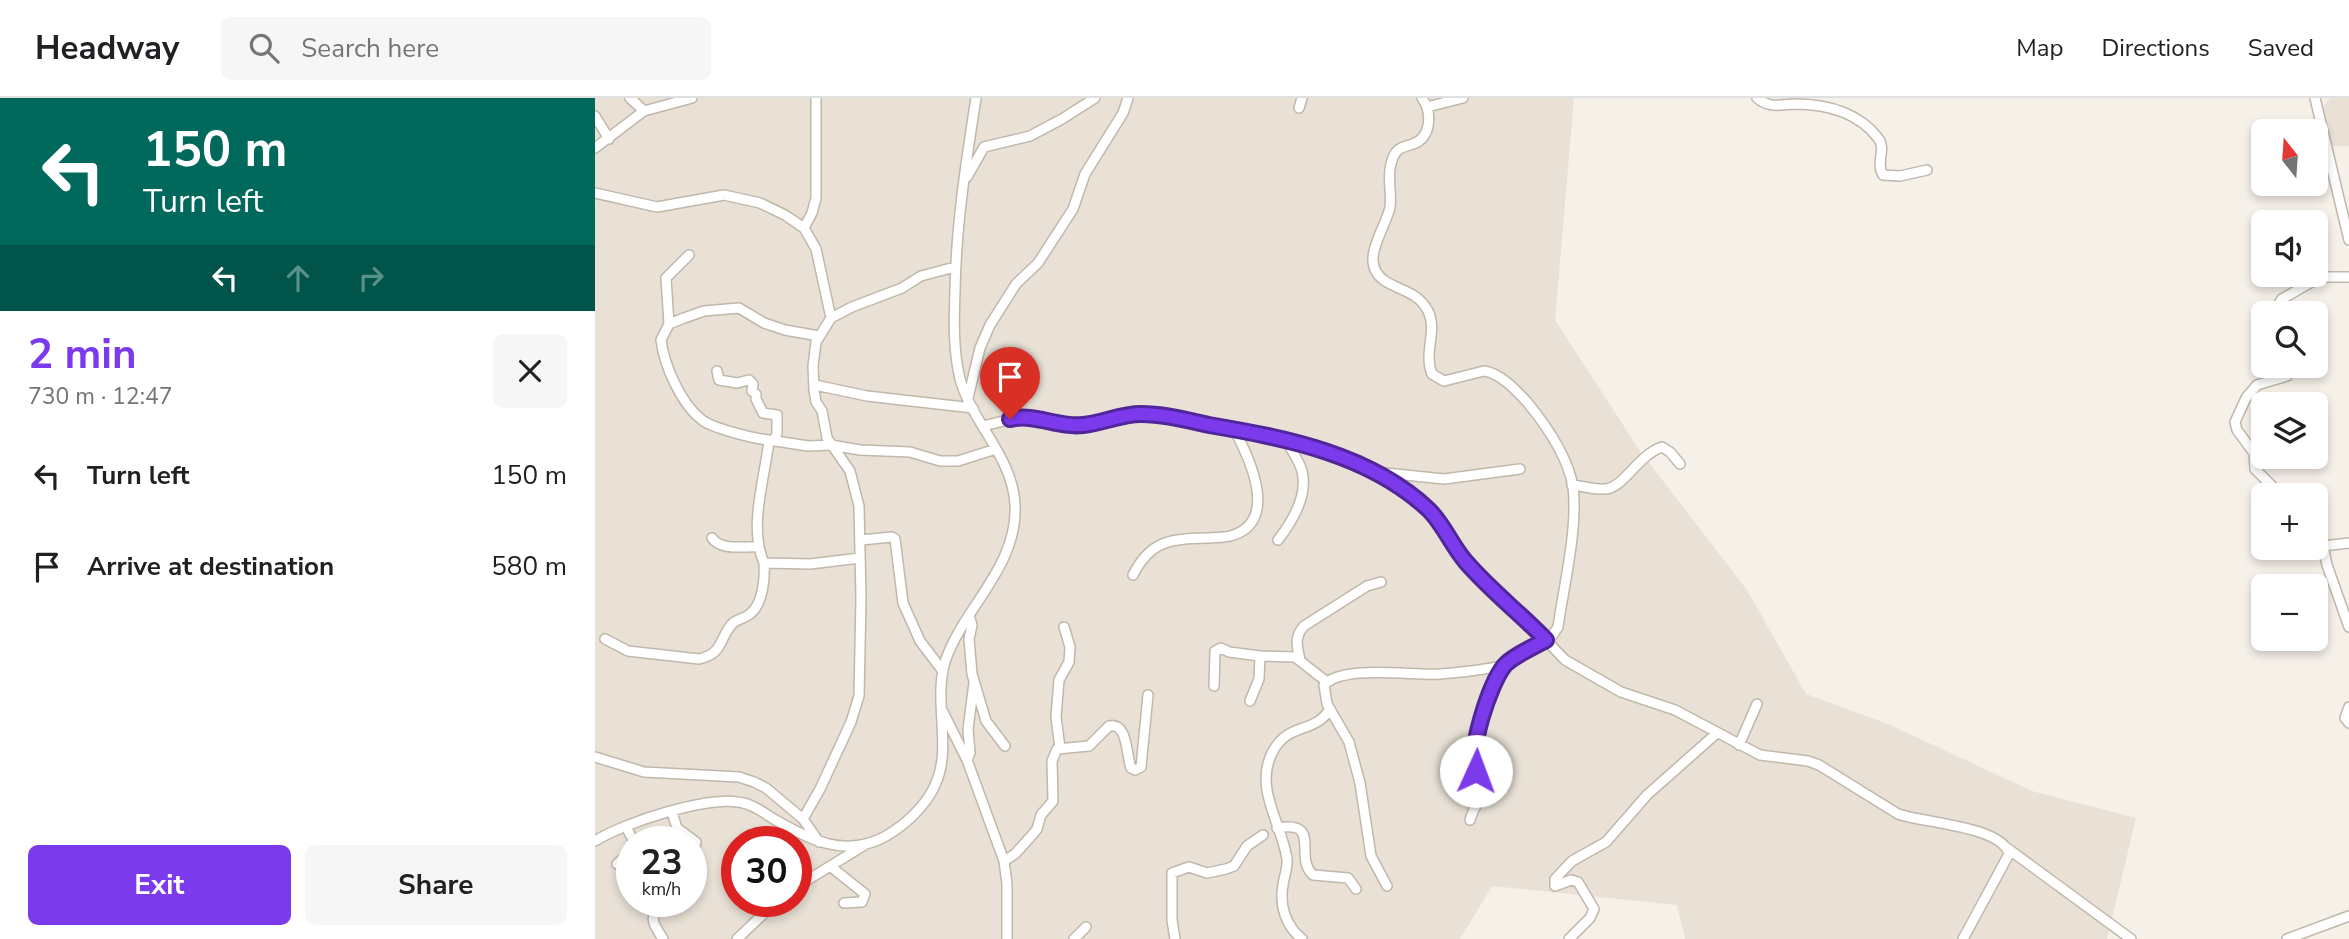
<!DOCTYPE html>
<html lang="en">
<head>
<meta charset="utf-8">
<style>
  :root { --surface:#fff; --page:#f6f6f6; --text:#202124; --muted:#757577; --line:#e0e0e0; --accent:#7c3aed }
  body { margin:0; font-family:"Nunito Sans",sans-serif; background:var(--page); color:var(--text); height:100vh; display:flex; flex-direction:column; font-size:26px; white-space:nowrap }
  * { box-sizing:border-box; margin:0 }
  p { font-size:23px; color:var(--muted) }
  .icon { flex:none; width:38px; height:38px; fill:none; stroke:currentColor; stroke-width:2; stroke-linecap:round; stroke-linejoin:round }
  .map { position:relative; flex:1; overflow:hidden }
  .sheet { display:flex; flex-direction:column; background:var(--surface); width:595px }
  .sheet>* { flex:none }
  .top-card { background:#00695c; color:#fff; overflow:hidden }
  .needle { width:46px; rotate:343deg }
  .tools { position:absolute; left:1656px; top:21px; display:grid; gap:14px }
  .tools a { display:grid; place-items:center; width:77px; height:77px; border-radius:10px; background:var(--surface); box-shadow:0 4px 10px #0003; font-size:35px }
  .speed { position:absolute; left:21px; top:728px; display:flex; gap:14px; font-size:35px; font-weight:700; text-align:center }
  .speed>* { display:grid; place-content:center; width:91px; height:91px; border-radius:50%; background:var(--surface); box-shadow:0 4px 10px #0003; line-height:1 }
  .speed small { font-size:18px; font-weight:400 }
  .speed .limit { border:10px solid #d22; background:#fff; color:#111 }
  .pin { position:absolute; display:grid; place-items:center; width:60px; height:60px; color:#fff; margin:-72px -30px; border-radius:50% 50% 50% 0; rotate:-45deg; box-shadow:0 0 7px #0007 }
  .pin .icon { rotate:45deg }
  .me { position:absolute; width:77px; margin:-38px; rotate:2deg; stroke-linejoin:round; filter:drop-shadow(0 0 5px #0008) }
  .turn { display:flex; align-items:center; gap:24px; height:147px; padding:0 28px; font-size:32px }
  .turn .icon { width:91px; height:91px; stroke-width:2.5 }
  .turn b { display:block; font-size:49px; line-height:60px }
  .lanes { display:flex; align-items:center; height:66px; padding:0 28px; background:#0003; justify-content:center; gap:35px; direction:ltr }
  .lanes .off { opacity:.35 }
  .round { display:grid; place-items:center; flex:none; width:74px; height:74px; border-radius:10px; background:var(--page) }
  .overview { display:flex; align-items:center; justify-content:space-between; height:119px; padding:0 28px }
  h1 { font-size:42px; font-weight:700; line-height:52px; color:var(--accent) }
  .primary-button { display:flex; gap:14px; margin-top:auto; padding:14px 28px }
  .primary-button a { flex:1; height:80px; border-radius:10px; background:var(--accent); color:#fff; font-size:28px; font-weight:700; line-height:80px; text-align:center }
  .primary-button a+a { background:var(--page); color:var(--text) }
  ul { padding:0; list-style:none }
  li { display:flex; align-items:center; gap:21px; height:91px; padding:0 28px }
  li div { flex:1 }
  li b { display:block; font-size:26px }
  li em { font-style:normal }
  header { display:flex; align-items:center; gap:42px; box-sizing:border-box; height:98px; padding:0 35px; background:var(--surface); border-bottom:2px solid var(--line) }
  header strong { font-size:33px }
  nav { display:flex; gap:38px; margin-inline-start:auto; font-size:24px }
  .search { width:490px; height:63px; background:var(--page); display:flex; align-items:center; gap:18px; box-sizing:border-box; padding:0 24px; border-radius:10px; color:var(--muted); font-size:26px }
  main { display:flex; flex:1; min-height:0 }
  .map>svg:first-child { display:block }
  .residential { fill:#e9e1d6; fill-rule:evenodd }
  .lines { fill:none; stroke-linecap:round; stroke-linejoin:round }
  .minor-casing { stroke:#c1b7aa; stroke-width:12 }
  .minor { stroke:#fff; stroke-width:9 }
  .route-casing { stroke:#51269a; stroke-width:18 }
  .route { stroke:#7c3aed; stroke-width:12 }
</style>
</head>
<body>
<header>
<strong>Headway</strong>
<div class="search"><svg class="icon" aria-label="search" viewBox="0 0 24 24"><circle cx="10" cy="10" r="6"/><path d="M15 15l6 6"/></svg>Search here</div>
<nav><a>Map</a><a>Directions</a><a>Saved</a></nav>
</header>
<main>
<section class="sheet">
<div class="top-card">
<div class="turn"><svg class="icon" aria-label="left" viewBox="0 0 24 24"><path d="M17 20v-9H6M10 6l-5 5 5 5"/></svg><div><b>150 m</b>Turn left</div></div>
<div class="lanes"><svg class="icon" aria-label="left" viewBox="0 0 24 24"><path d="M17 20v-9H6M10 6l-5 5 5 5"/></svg><svg class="icon off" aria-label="ahead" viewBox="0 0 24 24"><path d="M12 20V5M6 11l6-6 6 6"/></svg><svg class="icon off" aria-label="right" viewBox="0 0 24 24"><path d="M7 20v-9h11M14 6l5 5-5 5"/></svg></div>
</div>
<div class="overview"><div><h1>2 min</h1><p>730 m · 12:47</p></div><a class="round"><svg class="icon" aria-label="close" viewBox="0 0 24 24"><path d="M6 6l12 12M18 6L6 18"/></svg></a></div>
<ul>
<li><svg class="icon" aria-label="left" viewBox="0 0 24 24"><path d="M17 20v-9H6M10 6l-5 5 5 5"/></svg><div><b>Turn left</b></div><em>150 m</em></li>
<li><svg class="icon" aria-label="arrive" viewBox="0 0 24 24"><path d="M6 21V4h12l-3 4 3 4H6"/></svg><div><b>Arrive at destination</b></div><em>580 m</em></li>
</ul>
<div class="primary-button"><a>Exit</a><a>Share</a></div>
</section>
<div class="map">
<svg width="1754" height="841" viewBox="0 0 1754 841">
  <rect width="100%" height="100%" fill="#f5f0e8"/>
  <path class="residential" d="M 0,0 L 979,0 L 960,222 L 1045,353 L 1152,492 L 1211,596 L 1293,626 L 1437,693 L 1541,720 L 1512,841 L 1090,841 L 1082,807 L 897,788 L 865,841 L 0,841 ZM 37,744 L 96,744 L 96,803 L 37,803 ZM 142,744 L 201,744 L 201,803 L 142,803 Z
    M 1735,0 L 1754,0 L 1754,48 L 1720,48 L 1720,33 L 1710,33 Z"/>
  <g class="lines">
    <defs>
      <path id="minor" d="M 35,0 L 49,13
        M 1162,0 C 1174,10 1184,7 1199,6 C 1230,6 1263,14 1283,40 C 1292,51 1280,65 1288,77 L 1305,78 L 1332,72
        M 1720,0 L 1754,142
        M 832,9 L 868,0
        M 704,10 L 707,0
        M 0,18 L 14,41
        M 0,50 L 49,13 L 97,0
        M 372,79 L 389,49 L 435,38 L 467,21 L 500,0
        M 0,95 L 62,109 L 129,97 L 165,105 L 190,117 L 209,130 L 221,151 L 236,220 L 257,209 L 307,190 L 326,178 L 360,169
        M 209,130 L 217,115 L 221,100 L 221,0
        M 1684,215 L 1683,207 L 1687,201 L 1720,182 L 1729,179 L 1754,179
        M 74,226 L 71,180 L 94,157
        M 122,273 L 124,282 L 142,285 L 154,282 L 158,286 L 157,293 L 161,296 L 161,301 L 168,315 L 182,317 L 182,335 L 179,343
        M 220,287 L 272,298 L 378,310
        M 373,300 L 385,250 L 395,227 L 421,186 L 443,165 L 478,111 L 490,76 L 528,15 L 533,0
        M 388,328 L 425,319 L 477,328 L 535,317 L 559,317 L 691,342 L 755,362 L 793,383 L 835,413 L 870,463 L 951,542 L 957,538 L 963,529 C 969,487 983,430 978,389 C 973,359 951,327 932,304 C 921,292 905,275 889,273 L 849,283 L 837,276 C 828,254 843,233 833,213 C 823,194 806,193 790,183 C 762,164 791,131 795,109 C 797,95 792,80 796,66 C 797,61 800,55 803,52 C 808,48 813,48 818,46 C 837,39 837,14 827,0
        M 174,342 L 213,348 L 236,347 L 265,352 L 315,354 L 345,363 L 363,363 L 401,351
        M 781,374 L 849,381 L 925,371
        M 977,387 C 988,388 1000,392 1010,391 C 1029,390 1043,357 1067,349 L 1075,354 L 1085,366
        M 1682,393 L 1660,371 L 1659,355 L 1642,332 L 1640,324 L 1651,300 L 1662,287 L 1692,278 L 1694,268
        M 117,440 C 126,453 149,448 163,449
        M 266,442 L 297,439 L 300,441 L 308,505 L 325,543 L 347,572
        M 683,442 C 697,424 713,397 707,373 C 704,362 696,352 691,342
        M 1720,446 L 1728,448 L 1754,445
        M 1728,448 L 1732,467 L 1754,529
        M 169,465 C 153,429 170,380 174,342 C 160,341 117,330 107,322 C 86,306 69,267 66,242 L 74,226 L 89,220 L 109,213 L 144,210 L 169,225 L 190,232 L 224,238
        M 538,477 C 556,441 577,441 614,440 C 620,439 628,440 635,438 C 686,425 654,359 639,331
        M 374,517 L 377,527 L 374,541 L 377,576 L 391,623 L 410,648
        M 10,541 L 33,553 L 104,561 C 128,555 123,544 136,527 C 141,521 149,521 155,516 C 168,506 170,480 169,465 L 215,466 L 265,460
        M 705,562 C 702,548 699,539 709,528 L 772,488 L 786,484
        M 619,588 L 620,553 L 626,550 L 634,554 L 665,558 L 700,559 L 732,584
        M 655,603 L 664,581 L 665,558
        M 1754,609 L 1750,620 L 1754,625
        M 348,614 L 372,662 L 409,763 L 412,786 L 412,841
        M 1144,647 L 1162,606
        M 465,650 L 461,619 L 464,582 L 474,564 L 475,549 L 469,529
        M 0,659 L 49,674 L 144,679 L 159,684 L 171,690 L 208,721 L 224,744
        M 372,662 L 375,655 L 373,631 L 379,585
        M 77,714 L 82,730 L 101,744 L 99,751
        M 208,721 L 225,691 L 256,624 L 264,598 L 266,500 L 264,408 L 255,373 L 232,340 L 227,313 L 221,304 L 219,292 L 218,268 L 221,244 L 236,220
        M 875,722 L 879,711 L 888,697 L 886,685 L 879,669 L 880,650 L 888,613 L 910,567
        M 31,729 L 39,744
        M 682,730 C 728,722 698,759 718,777 L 753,780 L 761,791
        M 0,743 C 28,725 116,696 148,705 C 159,707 168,714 177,720 C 213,741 250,761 291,738 C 310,727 331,708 340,687 C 358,650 337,600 351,561 C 370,508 423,468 420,407 C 418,359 377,325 365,281 C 358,252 359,222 360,193 C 361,128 371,64 381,0
        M 1412,750 L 1536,841
        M 409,763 L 420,756 L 438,736 L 442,731 L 446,717 L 458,703 L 457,663 L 462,651 L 494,648 L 514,628 C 533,624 531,656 536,670 L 540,672 L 546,669 L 553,597
        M 22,766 L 37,753
        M 235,768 L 270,796 L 267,804 L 249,805
        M 792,788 L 776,758 L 765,685 L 754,644 L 732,606 L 729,587 C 748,566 818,578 845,576 C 860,575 897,571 910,567 C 924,562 938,549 951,542 L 970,562 L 1026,594 L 1080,612 L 1165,657 L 1213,663 L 1224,667 L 1303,716 C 1328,725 1407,728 1414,756 L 1368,841
        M 201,789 L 268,748
        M 66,803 C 54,822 57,823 68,841
        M 142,841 L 182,803
        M 479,841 L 491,829
        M 580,841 L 577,822 L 577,775 L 594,769 L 612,775 L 631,771 L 639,768 L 652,748 L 668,737
        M 707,841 C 691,828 684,808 688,787 C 689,778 693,770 692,761 C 687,726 659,691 677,655 C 693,623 719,637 735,611
        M 974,841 L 995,820 L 999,811 L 983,784 L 976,782 L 960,788 L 960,781 L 977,763 L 1011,744 L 1052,697 L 1122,635
        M 1692,841 L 1754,818"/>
    </defs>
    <use href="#minor" class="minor-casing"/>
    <use href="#minor" class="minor"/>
  </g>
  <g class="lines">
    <defs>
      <path id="route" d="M 415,321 C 440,315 463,330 488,327 C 508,325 526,316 546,316 C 569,316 591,322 614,327 C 690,340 775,356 834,412 C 849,427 857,448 871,464 C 895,492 925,515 951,542 C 940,548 916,559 909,568 C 895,586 873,651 881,673"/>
    </defs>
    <use href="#route" class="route-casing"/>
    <use href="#route" class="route"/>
  </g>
</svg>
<div class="tools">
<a><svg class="needle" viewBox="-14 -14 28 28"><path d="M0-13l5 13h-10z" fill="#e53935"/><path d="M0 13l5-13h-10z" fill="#757577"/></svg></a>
<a><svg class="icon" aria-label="sound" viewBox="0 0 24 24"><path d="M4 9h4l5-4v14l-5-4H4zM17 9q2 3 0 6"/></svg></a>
<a><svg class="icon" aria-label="search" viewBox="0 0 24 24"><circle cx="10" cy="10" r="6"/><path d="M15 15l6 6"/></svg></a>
<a><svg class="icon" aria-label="layers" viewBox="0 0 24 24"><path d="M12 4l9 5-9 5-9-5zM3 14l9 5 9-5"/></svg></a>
<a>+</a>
<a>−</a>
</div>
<div class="speed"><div>23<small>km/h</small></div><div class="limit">30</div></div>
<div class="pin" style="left:415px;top:321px;background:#d93025"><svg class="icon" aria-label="arrive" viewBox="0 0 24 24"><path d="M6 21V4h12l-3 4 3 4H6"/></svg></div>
<svg class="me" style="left:881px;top:673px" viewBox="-20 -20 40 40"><circle r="19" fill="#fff"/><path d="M0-13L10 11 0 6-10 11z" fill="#7c3aed"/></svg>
</div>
</main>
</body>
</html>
